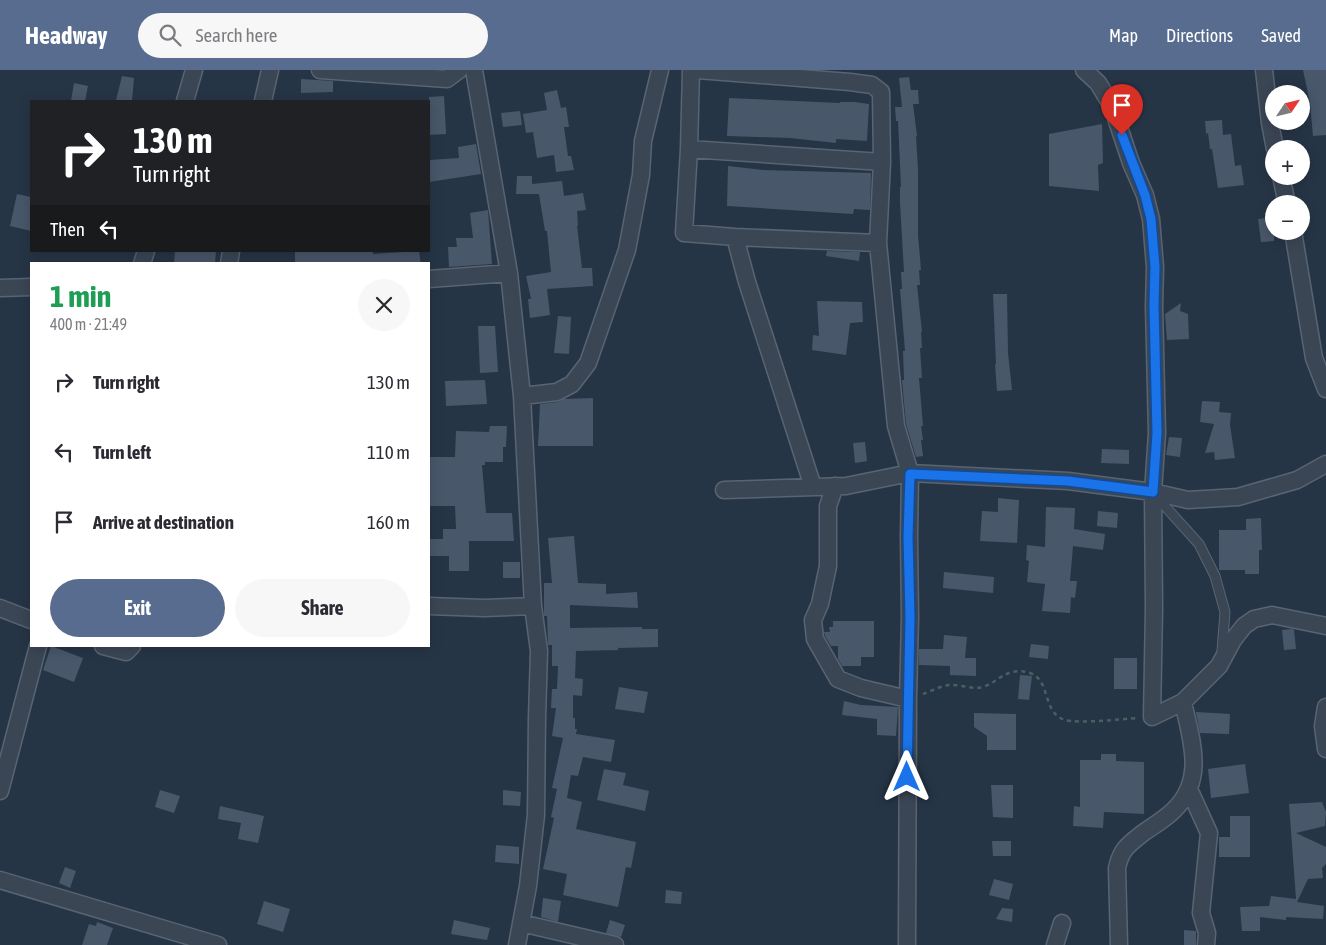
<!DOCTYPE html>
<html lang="en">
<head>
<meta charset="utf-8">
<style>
  :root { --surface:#fff; --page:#f7f7f7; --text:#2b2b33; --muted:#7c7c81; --accent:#576c8f }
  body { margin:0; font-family:"Asap Condensed",sans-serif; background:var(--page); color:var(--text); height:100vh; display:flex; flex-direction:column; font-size:19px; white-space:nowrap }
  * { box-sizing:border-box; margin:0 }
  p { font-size:16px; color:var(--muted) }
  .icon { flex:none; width:28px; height:28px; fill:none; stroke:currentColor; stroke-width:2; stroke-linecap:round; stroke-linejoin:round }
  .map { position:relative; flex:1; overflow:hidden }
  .side { position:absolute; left:30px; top:192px; width:400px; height:385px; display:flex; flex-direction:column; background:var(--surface); border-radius:0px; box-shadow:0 2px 12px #0003 }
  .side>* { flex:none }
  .banner { position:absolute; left:30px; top:30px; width:400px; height:152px; border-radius:0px; box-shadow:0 2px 12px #0003; background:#202124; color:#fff; overflow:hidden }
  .needle { width:32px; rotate:55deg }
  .tools { position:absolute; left:1265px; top:15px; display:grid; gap:10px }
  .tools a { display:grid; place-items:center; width:45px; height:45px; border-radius:50%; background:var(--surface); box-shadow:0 2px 12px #0003; font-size:25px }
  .pin { position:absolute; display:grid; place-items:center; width:42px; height:42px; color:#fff; margin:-51px -21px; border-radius:50% 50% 50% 0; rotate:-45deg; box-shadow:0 0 5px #0007 }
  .pin .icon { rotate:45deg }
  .me { position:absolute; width:55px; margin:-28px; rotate:0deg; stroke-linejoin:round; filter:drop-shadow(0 0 4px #0008) }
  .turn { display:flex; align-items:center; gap:18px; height:105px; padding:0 20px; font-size:22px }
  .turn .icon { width:65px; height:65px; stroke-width:2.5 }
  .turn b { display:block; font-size:35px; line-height:42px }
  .then { display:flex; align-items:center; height:48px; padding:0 20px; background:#0003; gap:10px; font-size:19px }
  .round { display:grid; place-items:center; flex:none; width:52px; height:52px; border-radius:26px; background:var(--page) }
  .overview { display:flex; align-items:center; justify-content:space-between; height:85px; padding:0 20px }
  h1 { font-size:30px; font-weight:700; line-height:38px; color:#1e9e55 }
  .primary-button { display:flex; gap:10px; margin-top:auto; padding:10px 20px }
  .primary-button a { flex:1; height:58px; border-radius:30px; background:var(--accent); color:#fff; font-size:20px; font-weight:700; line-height:58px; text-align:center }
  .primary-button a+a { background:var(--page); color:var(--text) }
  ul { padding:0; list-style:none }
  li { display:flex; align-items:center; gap:15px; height:70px; padding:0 20px }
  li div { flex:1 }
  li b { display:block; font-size:19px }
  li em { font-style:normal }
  header { display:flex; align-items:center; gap:30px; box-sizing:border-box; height:70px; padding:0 25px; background:var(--accent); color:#fff }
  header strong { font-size:24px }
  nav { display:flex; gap:28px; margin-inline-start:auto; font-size:18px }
  .search { width:350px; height:45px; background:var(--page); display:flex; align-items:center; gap:12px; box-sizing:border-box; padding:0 18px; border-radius:28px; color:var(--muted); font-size:19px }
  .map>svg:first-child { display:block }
  .building { fill:#48576a }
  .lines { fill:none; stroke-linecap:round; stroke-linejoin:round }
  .service-casing { stroke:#596472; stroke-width:11 }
  .minor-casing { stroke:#596472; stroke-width:19 }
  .path { stroke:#476162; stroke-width:2.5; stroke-dasharray:4 4; stroke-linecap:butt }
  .service { stroke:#3b4655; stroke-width:9 }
  .minor { stroke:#3b4655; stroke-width:16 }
  .route-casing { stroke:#114b97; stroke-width:12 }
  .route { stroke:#1a73e8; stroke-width:9 }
</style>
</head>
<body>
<header>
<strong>Headway</strong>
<div class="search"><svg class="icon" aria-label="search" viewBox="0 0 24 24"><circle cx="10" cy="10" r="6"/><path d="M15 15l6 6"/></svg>Search here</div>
<nav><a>Map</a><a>Directions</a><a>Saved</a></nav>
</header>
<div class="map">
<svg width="1326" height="875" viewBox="0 0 1326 875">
  <rect width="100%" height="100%" fill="#263546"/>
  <path class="building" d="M 1303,0 L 1326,0 L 1326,65 L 1313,66 L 1310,33 Z
    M 122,6 L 134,8 L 132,31 L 116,30 Z
    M 909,7 L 911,20 L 918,20 L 919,34 L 913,34 L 917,66 L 916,66 L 918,99 L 918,165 L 921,200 L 919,200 L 920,215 L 917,215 L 922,262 L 921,262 L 922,278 L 920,278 L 922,308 L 919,308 L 923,356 L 921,356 L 923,370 L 921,370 L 923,386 L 916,387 L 906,354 L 902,310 L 904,310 L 903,281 L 905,281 L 900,219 L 902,219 L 901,202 L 904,202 L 900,133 L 900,117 L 901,117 L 898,51 L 896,51 L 895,37 L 902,37 L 899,8 Z
    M 301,9 L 333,11 L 333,22 L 301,23 Z
    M 74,13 L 88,16 L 85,31 L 71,31 Z
    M 557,20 L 561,38 L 566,37 L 569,57 L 564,57 L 568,86 L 571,86 L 574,100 L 556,102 L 554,85 L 537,88 L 533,62 L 526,63 L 523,44 L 547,40 L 544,23 Z
    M 444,26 L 446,64 L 429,65 L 429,27 Z
    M 729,28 L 840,33 L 840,32 L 854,32 L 869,34 L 867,71 L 836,69 L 836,73 L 790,68 L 727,66 Z
    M 520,41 L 522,55 L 503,57 L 501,43 Z
    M 1222,50 L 1223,65 L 1231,64 L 1235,96 L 1241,95 L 1244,115 L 1218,118 L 1212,79 L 1210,79 L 1208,63 L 1206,64 L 1205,51 Z
    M 1102,54 L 1103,93 L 1098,95 L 1099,121 L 1049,116 L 1049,64 Z
    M 476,74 L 481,104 L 429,112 L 429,90 L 459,88 L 458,77 Z
    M 728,96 L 763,100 L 871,103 L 870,140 L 854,139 L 853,144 L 727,136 Z
    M 517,106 L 532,106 L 532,114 L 562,111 L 564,126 L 583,123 L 586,140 L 577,141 L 578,156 L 577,156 L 582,198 L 592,198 L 593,216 L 547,219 L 550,245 L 530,248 L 528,229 L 531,229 L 526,206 L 551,202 L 547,161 L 545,161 L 539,124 L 516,124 Z
    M 17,124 L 31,127 L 31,161 L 10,156 Z
    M 488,140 L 492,194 L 449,197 L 448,177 L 457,177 L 456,168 L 473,168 L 470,143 Z
    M 1274,147 L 1274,171 L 1261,172 L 1258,149 Z
    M 175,181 L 216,181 L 215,194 L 174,193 Z
    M 295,181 L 373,181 L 373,184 L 419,181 L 421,194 L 295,194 Z
    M 827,181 L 860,182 L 859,191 L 826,186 Z
    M 993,224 L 1007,224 L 1008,283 L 1012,320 L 997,321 L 995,294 L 996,294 Z
    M 817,231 L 862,232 L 863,252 L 850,253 L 846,285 L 812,280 L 813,265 L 819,266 Z
    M 1181,233 L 1180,241 L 1188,244 L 1189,269 L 1167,270 L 1165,244 Z
    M 558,246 L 571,247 L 569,284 L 554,283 Z
    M 478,256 L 495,256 L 498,302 L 480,303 Z
    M 485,310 L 487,334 L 446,336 L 445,311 Z
    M 593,328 L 593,376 L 538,376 L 540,334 L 558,332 L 564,329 Z
    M 1202,331 L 1220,332 L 1219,342 L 1231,343 L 1230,355 L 1235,388 L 1215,390 L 1214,382 L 1205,383 L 1214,354 L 1200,352 Z
    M 490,356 L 507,356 L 506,377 L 503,377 L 503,392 L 485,392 L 485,395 L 482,395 L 486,443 L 512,443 L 514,471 L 469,471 L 469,501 L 449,501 L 449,486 L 429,486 L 429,469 L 443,469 L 443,459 L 456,459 L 455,436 L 429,436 L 429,387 L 455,387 L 456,361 L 489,362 Z
    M 1169,367 L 1182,368 L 1180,387 L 1166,385 Z
    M 865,372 L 867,391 L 855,393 L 853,373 Z
    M 1102,379 L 1129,380 L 1129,394 L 1101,393 Z
    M 998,428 L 1019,430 L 1017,473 L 980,471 L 982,441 L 998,442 Z
    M 1046,437 L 1075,438 L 1074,459 L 1105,464 L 1103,480 L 1073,476 L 1070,511 L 1077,511 L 1075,528 L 1071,527 L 1070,543 L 1042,541 L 1045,514 L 1027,512 L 1029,491 L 1026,490 L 1027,475 L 1045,477 Z
    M 1098,441 L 1118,443 L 1117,458 L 1097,456 Z
    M 1261,448 L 1262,480 L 1259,480 L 1259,504 L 1245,504 L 1245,500 L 1219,500 L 1219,460 L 1246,460 L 1246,449 Z
    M 574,466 L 578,513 L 606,514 L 606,524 L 637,522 L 638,538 L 570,535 L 570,558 L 642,557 L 642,559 L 658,559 L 658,577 L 618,578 L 618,580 L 576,581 L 575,608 L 583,609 L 582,626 L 573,625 L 573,648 L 575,648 L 575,659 L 577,659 L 576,664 L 615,670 L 611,692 L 583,687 L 578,706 L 571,705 L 567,728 L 582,732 L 576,759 L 636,772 L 631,798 L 626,797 L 618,837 L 563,825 L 567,804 L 543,799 L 554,748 L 551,747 L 557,719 L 552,718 L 563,668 L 552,666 L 556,638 L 551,638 L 552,619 L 557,619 L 558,596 L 552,596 L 552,575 L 548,575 L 547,546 L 544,546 L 544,513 L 552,513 L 548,468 Z
    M 503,492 L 520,492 L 520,508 L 503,508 Z
    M 944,502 L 994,507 L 993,523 L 943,518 Z
    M 833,551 L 874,551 L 874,587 L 861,587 L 861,596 L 842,596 L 838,589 L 838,576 L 831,576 L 825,566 L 824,562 L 830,562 L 829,557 L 833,557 Z
    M 1292,559 L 1294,560 L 1296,579 L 1284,580 L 1282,560 Z
    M 944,565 L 967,567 L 965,588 L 976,588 L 976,606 L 950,605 L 950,596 L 919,595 L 919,579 L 943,579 Z
    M 1031,574 L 1049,576 L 1048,589 L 1029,587 Z
    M 51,576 L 83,588 L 74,612 L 43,600 Z
    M 1114,588 L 1137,588 L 1137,619 L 1114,619 Z
    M 1020,605 L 1032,606 L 1029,630 L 1018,629 Z
    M 619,617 L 648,622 L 644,643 L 615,639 Z
    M 844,631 L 861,635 L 898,637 L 896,666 L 877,665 L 877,649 L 842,645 Z
    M 1196,642 L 1230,644 L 1229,664 L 1200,663 Z
    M 974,643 L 1016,644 L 1016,680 L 987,680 L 987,666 L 974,657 Z
    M 1101,684 L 1116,684 L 1116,691 L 1144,692 L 1144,744 L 1104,742 L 1103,758 L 1073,756 L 1074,736 L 1080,737 L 1080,690 L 1101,690 Z
    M 1245,694 L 1249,723 L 1211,728 L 1208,699 Z
    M 604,699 L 626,703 L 623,715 L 649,721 L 645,741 L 597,730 Z
    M 991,715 L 1013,715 L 1013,748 L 993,747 Z
    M 160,720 L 180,726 L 174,743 L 155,737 Z
    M 503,720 L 521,722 L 520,736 L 503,735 Z
    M 1322,732 L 1326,742 L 1325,756 L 1296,763 L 1326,777 L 1326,794 L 1322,798 L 1323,808 L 1308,809 L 1297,832 L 1324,836 L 1323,849 L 1286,847 L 1286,850 L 1260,847 L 1260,861 L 1242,861 L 1240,837 L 1269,836 L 1271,826 L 1296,829 L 1289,734 Z
    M 220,736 L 264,746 L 258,773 L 238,769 L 241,753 L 218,749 Z
    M 1230,746 L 1250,746 L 1250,787 L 1219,787 L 1219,767 L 1230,767 Z
    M 992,771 L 1011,771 L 1011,786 L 993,786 Z
    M 496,775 L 519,777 L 519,794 L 495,792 Z
    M 65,797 L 76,801 L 70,818 L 59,813 Z
    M 994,809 L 1013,814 L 1009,830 L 989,825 Z
    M 666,820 L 682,822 L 681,834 L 665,833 Z
    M 543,828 L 561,831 L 558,852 L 541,847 Z
    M 264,831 L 290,839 L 283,862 L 257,854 Z
    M 1002,838 L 1013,839 L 1012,852 L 996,849 Z
    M 454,850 L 490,858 L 487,870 L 451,864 Z
    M 610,850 L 625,855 L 621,867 L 606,863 Z
    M 97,852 L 113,858 L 107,875 L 82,875 L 89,854 L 96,856 Z
    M 1184,860 L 1196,861 L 1196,875 L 1184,875 Z"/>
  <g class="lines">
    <defs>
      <path id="service" d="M 1154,424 L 1199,474 L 1215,506 L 1225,542 L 1222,581"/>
      <path id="minor" d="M 320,0 L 447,9 L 459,0
        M 474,0 L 509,203 L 522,326 L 533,536 L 539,581 L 537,648 L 536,745 L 528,816 L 517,875
        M 691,0 L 689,79 L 684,163 L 735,167 L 878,173
        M 698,0 L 850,12 L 872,15 L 881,22 L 882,92 L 878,173 L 896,356 L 910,403 L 909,467 L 910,547 L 908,629 L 907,875
        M 1084,0 L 1098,13 L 1112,36 L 1131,93 L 1145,125 L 1151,149 L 1155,197 L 1154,236 L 1157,363 L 1153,422 L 1154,538 L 1152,647 L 1183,632 L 1219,596 L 1233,570 L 1244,556 L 1254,549 L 1272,545 L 1326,556
        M 1264,0 L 1270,53 L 1275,79
        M 185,31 L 194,0
        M 263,31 L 270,0
        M 689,79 L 882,92
        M 1281,106 L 1287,134
        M 1293,161 L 1314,288 L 1326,319
        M 735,167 L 747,212 L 813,417
        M 142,194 L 146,181
        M 229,194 L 231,181
        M 429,209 L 509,203
        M 0,218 L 31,217
        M 522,326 L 557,322 L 572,314 L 588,293 L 627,180 L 641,105 L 643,71 L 660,0
        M 835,416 L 828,436 L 828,496 L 820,534 L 813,550 L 815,569 L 838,609 L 861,618 L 908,629
        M 724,420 L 846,416 L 910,403 L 1068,411 L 1153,422 L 1188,430 L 1238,427 L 1297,410 L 1326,394
        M 429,536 L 484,538 L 533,536
        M 0,538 L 31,550
        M 103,576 L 126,582 L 132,576
        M 1326,637 L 1323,656 L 1326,679
        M 1189,719 L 1209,763 L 1201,843 L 1207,863 L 1206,875
        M 0,721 L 38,576
        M 0,810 L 218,875
        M 521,853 L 615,875
        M 1055,875 L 1062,853
        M 1119,875 L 1117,798 C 1121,779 1128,775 1143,763 C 1153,756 1165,749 1174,740 C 1206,709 1191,669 1183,632"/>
    </defs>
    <use href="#service" class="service-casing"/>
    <use href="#minor" class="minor-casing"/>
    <path class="path" d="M 923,624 C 931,621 941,616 949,615 C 960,614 973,620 983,617 C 1000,611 1007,596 1030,603 C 1051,610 1042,643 1065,650 C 1078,654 1122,649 1138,648"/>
    <use href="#service" class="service"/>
    <use href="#minor" class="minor"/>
  </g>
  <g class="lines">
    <defs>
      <path id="route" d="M 907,707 L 910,547 L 908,467 L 910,404 L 1068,411 L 1153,422 L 1157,363 L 1154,236 L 1155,197 L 1151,149 L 1145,125 L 1122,65"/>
    </defs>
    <use href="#route" class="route-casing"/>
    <use href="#route" class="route"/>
  </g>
</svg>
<div class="tools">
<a><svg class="needle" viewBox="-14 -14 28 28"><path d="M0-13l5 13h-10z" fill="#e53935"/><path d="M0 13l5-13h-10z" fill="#7c7c81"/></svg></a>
<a>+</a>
<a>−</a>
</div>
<div class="pin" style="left:1122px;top:65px;background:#d93025"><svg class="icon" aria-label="arrive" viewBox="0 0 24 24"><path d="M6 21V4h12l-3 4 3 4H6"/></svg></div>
<svg class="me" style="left:907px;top:707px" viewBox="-20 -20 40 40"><path d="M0-17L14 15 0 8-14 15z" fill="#1a73e8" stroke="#fff" stroke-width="4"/></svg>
<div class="banner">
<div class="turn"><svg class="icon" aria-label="right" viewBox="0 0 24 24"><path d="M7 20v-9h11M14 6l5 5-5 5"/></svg><div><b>130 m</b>Turn right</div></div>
<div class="then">Then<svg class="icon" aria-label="left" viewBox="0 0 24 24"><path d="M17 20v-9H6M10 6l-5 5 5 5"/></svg></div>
</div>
<section class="side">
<div class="overview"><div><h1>1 min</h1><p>400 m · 21:49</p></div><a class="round"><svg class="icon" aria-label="close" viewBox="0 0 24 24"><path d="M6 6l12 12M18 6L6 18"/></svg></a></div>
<ul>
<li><svg class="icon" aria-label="right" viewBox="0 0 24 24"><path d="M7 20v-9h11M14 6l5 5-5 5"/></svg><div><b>Turn right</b></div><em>130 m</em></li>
<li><svg class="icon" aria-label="left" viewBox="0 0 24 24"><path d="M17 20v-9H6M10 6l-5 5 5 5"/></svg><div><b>Turn left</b></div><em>110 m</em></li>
<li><svg class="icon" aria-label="arrive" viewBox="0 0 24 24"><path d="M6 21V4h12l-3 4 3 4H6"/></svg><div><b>Arrive at destination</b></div><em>160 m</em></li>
</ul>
<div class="primary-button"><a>Exit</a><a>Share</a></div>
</section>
</div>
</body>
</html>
